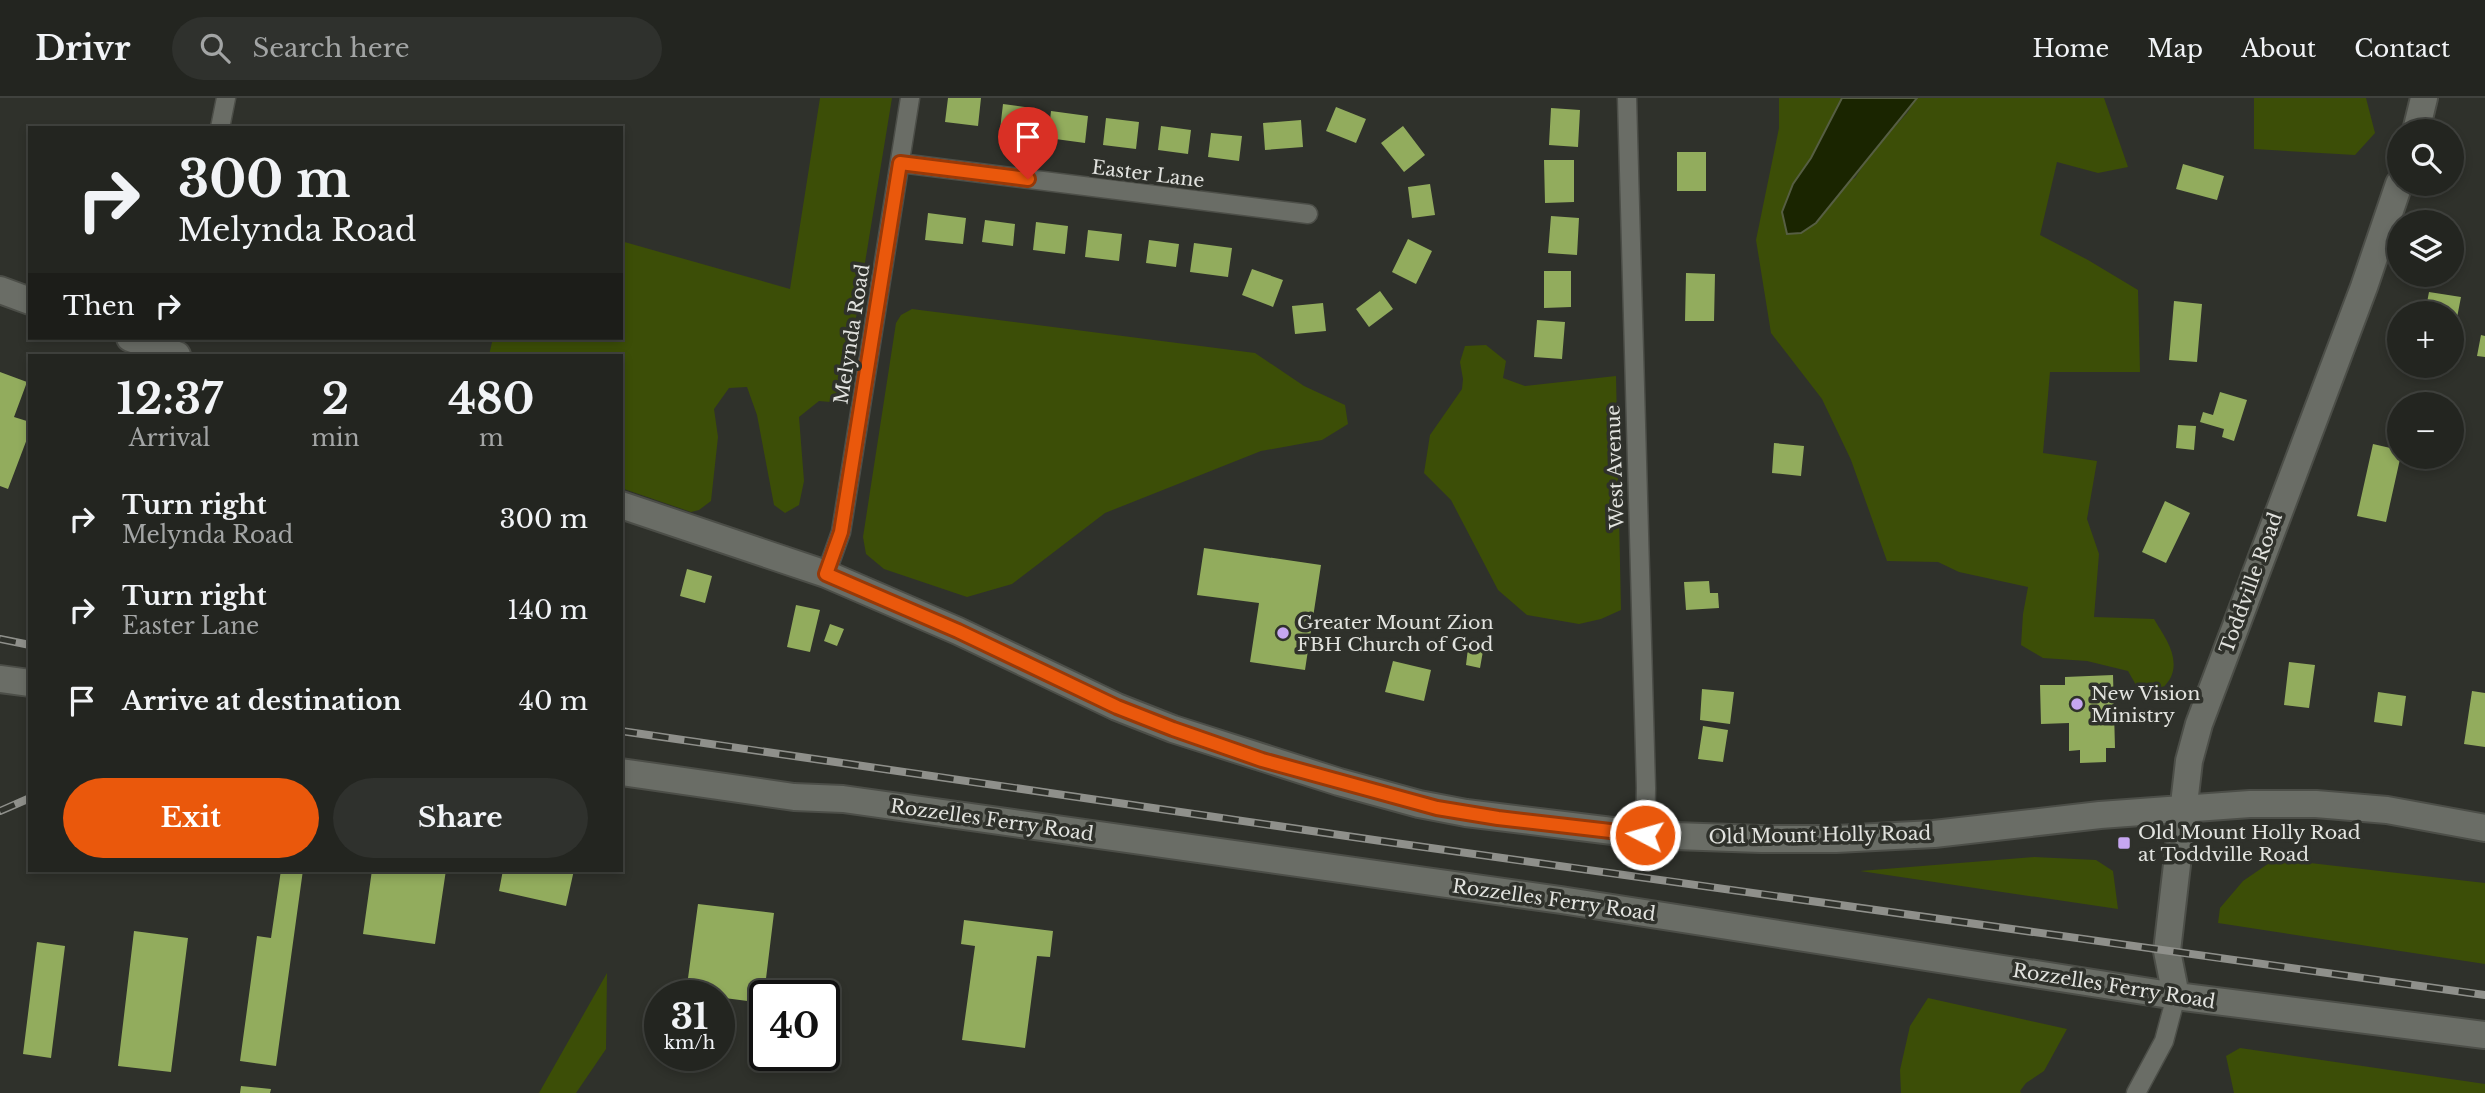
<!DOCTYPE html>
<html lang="en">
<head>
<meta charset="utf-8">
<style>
  :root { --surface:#232520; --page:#2f312d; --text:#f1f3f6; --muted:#a3a5a5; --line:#40423e; --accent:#ea580c }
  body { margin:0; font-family:"Libre Baskerville",serif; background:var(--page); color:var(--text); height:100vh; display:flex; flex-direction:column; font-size:26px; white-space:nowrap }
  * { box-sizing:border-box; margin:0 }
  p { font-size:23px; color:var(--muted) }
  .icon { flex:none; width:38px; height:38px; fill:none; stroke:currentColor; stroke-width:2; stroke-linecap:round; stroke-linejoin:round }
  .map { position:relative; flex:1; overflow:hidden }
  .drawer { position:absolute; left:28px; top:256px; width:595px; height:518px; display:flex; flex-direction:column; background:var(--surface); border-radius:0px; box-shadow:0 4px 10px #0003,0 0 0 2px var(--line) }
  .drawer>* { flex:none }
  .guide { position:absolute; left:28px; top:28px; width:595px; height:214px; border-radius:0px; box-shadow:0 4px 10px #0003,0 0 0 2px var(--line); background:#232520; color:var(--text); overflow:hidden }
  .controls { position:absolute; left:2387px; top:21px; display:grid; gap:14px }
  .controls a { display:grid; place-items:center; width:77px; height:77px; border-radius:50%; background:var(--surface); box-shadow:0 4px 10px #0003,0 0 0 2px var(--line); font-size:35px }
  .speed { position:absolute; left:644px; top:882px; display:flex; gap:14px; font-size:35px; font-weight:700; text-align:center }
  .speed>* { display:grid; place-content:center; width:91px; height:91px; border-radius:50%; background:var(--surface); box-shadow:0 4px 10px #0003,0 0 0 2px var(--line); line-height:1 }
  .speed small { font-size:18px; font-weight:400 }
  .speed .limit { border:4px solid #111; border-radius:10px; background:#fff; color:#111 }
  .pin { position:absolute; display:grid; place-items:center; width:60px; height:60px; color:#fff; margin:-72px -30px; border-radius:50% 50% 50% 0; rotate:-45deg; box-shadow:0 0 7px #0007 }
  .pin .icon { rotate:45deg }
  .me { position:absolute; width:77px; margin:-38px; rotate:276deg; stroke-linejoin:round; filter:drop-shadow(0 0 5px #0008) }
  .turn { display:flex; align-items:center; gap:24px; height:147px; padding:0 35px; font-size:32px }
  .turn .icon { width:91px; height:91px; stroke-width:2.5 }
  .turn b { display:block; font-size:49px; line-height:60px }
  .then { display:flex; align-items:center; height:66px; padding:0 35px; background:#0003; gap:14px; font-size:26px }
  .eta { display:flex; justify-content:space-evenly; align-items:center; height:119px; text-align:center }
  .eta b { font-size:42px; font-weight:800; line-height:49px }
  .primary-button { display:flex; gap:14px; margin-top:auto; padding:14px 35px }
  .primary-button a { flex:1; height:80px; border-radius:42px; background:var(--accent); color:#fff; font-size:28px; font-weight:800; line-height:80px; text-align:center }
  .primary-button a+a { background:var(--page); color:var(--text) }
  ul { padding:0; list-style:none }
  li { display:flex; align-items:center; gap:21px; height:91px; padding:0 35px }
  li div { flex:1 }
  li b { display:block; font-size:26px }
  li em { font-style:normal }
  header { display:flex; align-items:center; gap:42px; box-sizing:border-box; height:98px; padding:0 35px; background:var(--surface); border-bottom:2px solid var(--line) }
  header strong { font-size:33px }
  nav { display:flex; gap:38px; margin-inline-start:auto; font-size:24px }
  .search { width:490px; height:63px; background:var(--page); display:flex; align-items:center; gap:18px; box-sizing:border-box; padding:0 24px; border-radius:38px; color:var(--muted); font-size:26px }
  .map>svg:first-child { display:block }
  .green { fill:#3c4e07 }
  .water { fill:#1a2500; stroke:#565e43; stroke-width:2 }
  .building { fill:#92ac5d }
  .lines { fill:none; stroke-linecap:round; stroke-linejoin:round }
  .street-casing { stroke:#4c4e48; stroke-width:21 }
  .secondary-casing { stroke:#4c4e48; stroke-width:30 }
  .street { stroke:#6a6d66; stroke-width:18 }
  .secondary { stroke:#6a6d66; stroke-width:26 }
  .rail-casing { stroke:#8f908b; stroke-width:8 }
  .rail { stroke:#2f312b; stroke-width:5; stroke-dasharray:16; stroke-linecap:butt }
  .route-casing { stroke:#983908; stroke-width:18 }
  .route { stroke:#ea580c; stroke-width:12 }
  .poi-dot { fill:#c6a6f0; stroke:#2f312b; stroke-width:2.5 }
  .labels { text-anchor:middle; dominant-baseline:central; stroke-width:7; stroke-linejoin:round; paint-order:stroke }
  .street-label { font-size:19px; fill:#e2e3df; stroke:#2f312b }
  .poi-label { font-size:19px; fill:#e2e3df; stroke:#2f312b; text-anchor:start }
</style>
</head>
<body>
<header>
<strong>Drivr</strong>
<div class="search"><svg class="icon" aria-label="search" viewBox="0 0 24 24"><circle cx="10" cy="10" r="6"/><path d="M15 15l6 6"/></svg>Search here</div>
<nav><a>Home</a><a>Map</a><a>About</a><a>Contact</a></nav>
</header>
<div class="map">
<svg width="2485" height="995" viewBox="0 0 2485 995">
  <rect width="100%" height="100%" fill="#2f312b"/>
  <path class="green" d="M 820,0 L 892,0 L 842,305 L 819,303 L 799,319 L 804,383 L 799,407 L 785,415 L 774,407 L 757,317 L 747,289 L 729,290 L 714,311 L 718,339 L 711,403 L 699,412 L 691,414 L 621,390 L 621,257 L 489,257 L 493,240 L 621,240 L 621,143 L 790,191 Z
    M 1779,0 L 1842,0 L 1811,60 L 1793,86 L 1782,114 L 1855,80 L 1870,57 L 1907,15 L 1917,0 L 2104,0 L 2128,69 L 2098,75 L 2057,64 L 2040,137 L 2088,162 L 2138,192 L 2140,274 L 2050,274 L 2043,355 L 2097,363 L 2087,421 L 2099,456 L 2094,519 L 2154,521 C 2164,538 2180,558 2171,579 C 2167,587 2158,594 2152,601 L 2140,594 L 2128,573 L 2087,563 L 2043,560 L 2021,547 L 2023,516 L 2028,489 L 1959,474 L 1938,464 L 1887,463 L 1851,362 L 1822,301 L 1771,235 L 1756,142 L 1779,30 Z
    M 2254,0 L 2366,0 L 2375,35 L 2355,57 L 2254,51 Z
    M 912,211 L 1255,255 L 1304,288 L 1345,307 L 1348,326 L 1322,342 L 1261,353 L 1105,415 L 1012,486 L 967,499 L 884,471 L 866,456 L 863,439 L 896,225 L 901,217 Z
    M 1486,247 L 1506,263 L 1503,280 L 1525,288 L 1616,278 L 1621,512 L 1601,521 L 1579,526 L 1527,517 L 1498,492 L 1451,402 L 1424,375 L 1430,337 L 1462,291 L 1463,281 L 1460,264 L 1465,248 Z
    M 2034,759 L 2096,762 L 2113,773 L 2118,811 L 1860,773 Z
    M 2275,761 L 2485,785 L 2485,866 L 2218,825 L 2220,810 L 2243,783 Z
    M 607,875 L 606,951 L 576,995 L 539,995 Z
    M 1928,900 L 2067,931 L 2044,973 L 2026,985 L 2020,993 L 2021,995 L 1901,995 L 1900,972 L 1910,928 Z
    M 2240,950 L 2485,986 L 2485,995 L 2234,995 L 2226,958 Z"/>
  <path class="water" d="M 1842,0 L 1917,0 L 1816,125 L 1801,135 L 1787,136 L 1782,114 L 1793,86 L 1811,60 Z"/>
  <path class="building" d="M 948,0 L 981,0 L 978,28 L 945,24 Z
    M 1003,6 L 1032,10 L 1029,36 L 1000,32 Z
    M 1336,9 L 1366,21 L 1356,45 L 1326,33 Z
    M 1551,10 L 1580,12 L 1578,49 L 1549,47 Z
    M 1051,13 L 1088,18 L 1085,45 L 1048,40 Z
    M 1106,20 L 1139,24 L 1136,51 L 1103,47 Z
    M 1301,22 L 1303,49 L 1265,52 L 1263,25 Z
    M 1161,28 L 1191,32 L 1188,56 L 1158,52 Z
    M 1403,28 L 1425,57 L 1404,74 L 1381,45 Z
    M 1211,35 L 1242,38 L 1239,63 L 1208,59 Z
    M 1677,54 L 1706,54 L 1706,93 L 1677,93 Z
    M 1544,62 L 1574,62 L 1574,104 L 1545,105 Z
    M 2183,66 L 2224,78 L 2217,102 L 2176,91 Z
    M 1430,86 L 1435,117 L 1412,120 L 1408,89 Z
    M 928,115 L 966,120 L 963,146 L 925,142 Z
    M 1551,118 L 1579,120 L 1577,157 L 1548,155 Z
    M 985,122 L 1015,126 L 1013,148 L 982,144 Z
    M 1036,124 L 1068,128 L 1065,156 L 1033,152 Z
    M 1088,132 L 1122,136 L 1119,163 L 1085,159 Z
    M 1408,141 L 1432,153 L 1416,186 L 1392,174 Z
    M 1149,142 L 1179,146 L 1176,169 L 1146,165 Z
    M 1194,145 L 1232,150 L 1228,179 L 1190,174 Z
    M 1252,171 L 1283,182 L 1273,209 L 1242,197 Z
    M 1544,173 L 1571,173 L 1571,209 L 1544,210 Z
    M 1686,175 L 1715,176 L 1714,223 L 1685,223 Z
    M 1380,193 L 1393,211 L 1369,229 L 1356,211 Z
    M 2429,194 L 2461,199 L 2454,235 L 2452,235 L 2452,215 L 2425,215 Z
    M 2174,203 L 2202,206 L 2197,264 L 2169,262 Z
    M 1323,205 L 1326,233 L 1295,236 L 1292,208 Z
    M 1537,222 L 1565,224 L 1562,261 L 1534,259 Z
    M 2481,237 L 2485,238 L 2485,259 L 2477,258 Z
    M 0,274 L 27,284 L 14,319 L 30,324 L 30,333 L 8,391 L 0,388 Z
    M 2220,294 L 2247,302 L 2234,343 L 2222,339 L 2224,331 L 2200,324 L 2203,314 L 2213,317 Z
    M 2178,327 L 2196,328 L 2194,352 L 2176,350 Z
    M 1774,345 L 1804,348 L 1801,378 L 1772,375 Z
    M 2373,346 L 2399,352 L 2399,359 L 2429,359 L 2427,367 L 2400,361 L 2386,424 L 2357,418 Z
    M 2165,403 L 2190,415 L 2166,465 L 2142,454 Z
    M 1204,450 L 1321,467 L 1305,572 L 1250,564 L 1259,505 L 1197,497 Z
    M 687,471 L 712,478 L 705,505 L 680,498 Z
    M 1709,483 L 1710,495 L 1718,495 L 1719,510 L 1686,512 L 1684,484 Z
    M 796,507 L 820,512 L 810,554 L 787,549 Z
    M 830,526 L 844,531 L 837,548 L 824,543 Z
    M 1468,550 L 1483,553 L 1480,570 L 1466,567 Z
    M 1393,563 L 1431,572 L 1424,603 L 1385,594 Z
    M 2289,564 L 2315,567 L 2309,610 L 2284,607 Z
    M 2113,577 L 2115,650 L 2106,650 L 2106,664 L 2080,665 L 2080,652 L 2069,653 L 2069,625 L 2041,626 L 2040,587 L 2065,587 L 2065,579 Z
    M 1702,591 L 1734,594 L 1730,626 L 1700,622 Z
    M 2472,593 L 2485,595 L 2485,649 L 2464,646 Z
    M 2378,594 L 2406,598 L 2402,628 L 2374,624 Z
    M 1703,628 L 1728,632 L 1723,664 L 1698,661 Z
    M 281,772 L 303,772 L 276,968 L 240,963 L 257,838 L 271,840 Z
    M 372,772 L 446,772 L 435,846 L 363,836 Z
    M 503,772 L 574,772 L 566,808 L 499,793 Z
    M 698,806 L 774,815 L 763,905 L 686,895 Z
    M 964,822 L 1053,833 L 1050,859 L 1037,858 L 1025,950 L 962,942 L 975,848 L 961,846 Z
    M 134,833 L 188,840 L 171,974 L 118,968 Z
    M 37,844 L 65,848 L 51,960 L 23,956 Z
    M 241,988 L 271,991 L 270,995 L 240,995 Z"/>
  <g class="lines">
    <defs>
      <path id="street" d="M 1627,0 L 1646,690 L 1645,737
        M 220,30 L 226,0
        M 900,65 L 1308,116
        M 826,476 L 841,434 L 910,0
        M 2136,995 L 2164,943 L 2176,898"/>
      <path id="secondary" d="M 2416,33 L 2424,0
        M 0,192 L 30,203
        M 130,240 L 177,257
        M 621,407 L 826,476 L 958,533 L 1117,609 L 1173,631 L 1339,684 L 1419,706 L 1466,715 L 1645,737 L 1761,741 L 1836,741 L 1934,736 L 2100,717 L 2250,706 L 2316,706 L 2387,712 L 2485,730
        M 0,581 L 30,585
        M 621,674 L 794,699 L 843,701 L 1561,802 L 2176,898 L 2485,937
        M 2176,898 L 2167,853 L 2189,663 L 2199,626 L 2364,189 L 2399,86"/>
    </defs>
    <use href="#street" class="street-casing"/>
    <use href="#secondary" class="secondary-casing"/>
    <use href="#street" class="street"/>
    <use href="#secondary" class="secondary"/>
    <defs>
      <path id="rail" d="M 0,541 L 30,547
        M 621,633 L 1395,745 L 2485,897
        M 0,713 L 30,700"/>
    </defs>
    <use href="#rail" class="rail-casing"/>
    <use href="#rail" class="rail"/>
  </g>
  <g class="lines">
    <defs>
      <path id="route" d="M 1028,81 L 900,65 L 841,434 L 826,476 L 958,533 L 1117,609 L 1173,631 L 1262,662 L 1437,710 L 1498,720 L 1645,737"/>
    </defs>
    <use href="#route" class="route-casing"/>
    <use href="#route" class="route"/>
  </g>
  <g class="poi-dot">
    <circle cx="1283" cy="535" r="7"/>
    <circle cx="2077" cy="606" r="7"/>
    <rect x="2117" y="738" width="14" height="14" rx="3.5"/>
  </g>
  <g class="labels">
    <g class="street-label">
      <text transform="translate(1148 76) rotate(7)">Easter Lane</text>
      <text transform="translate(852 236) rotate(-81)">Melynda Road</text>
      <text transform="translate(1615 369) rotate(-92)">West Avenue</text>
      <text transform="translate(2251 485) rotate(-70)">Toddville Road</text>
      <text transform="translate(992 722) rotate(8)">Rozzelles Ferry Road</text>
      <text transform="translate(1820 737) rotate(-1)">Old Mount Holly Road</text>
      <text transform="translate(1554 802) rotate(8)">Rozzelles Ferry Road</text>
      <text transform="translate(2114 888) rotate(9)">Rozzelles Ferry Road</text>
    </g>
    <g class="poi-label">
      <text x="1297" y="524">Greater Mount Zion<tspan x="1297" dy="22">FBH Church of God</tspan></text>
      <text x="2091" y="595">New Vision<tspan x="2091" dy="22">Ministry</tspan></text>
      <text x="2138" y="734">Old Mount Holly Road<tspan x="2138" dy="22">at Toddville Road</tspan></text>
    </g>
  </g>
</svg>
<div class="controls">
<a><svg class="icon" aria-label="search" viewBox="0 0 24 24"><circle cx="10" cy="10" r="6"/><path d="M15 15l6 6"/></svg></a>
<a><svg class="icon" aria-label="layers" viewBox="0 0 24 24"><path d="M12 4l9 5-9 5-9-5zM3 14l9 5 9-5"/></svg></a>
<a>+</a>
<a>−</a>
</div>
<div class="speed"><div>31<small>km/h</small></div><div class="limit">40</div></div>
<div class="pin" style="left:1028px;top:81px;background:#d93025"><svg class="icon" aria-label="arrive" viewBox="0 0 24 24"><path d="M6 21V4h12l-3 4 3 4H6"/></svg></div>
<svg class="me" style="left:1645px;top:737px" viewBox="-20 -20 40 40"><circle r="17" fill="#ea580c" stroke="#fff" stroke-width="3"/><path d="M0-11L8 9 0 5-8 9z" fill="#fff"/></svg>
<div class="guide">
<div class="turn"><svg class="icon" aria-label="right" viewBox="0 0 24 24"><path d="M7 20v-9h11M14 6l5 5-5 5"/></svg><div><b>300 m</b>Melynda Road</div></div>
<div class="then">Then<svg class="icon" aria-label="right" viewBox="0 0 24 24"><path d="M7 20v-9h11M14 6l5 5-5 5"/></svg></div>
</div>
<section class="drawer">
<div class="eta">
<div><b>12:37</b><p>Arrival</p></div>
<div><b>2</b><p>min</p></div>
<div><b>480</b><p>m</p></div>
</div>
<ul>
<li><svg class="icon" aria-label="right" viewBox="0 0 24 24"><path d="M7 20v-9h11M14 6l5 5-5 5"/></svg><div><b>Turn right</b><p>Melynda Road</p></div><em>300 m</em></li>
<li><svg class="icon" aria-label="right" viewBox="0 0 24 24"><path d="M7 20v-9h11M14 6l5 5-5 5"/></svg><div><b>Turn right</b><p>Easter Lane</p></div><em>140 m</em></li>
<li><svg class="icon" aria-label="arrive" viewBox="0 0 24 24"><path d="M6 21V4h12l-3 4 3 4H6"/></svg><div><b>Arrive at destination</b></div><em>40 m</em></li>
</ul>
<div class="primary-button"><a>Exit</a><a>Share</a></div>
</section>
</div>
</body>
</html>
